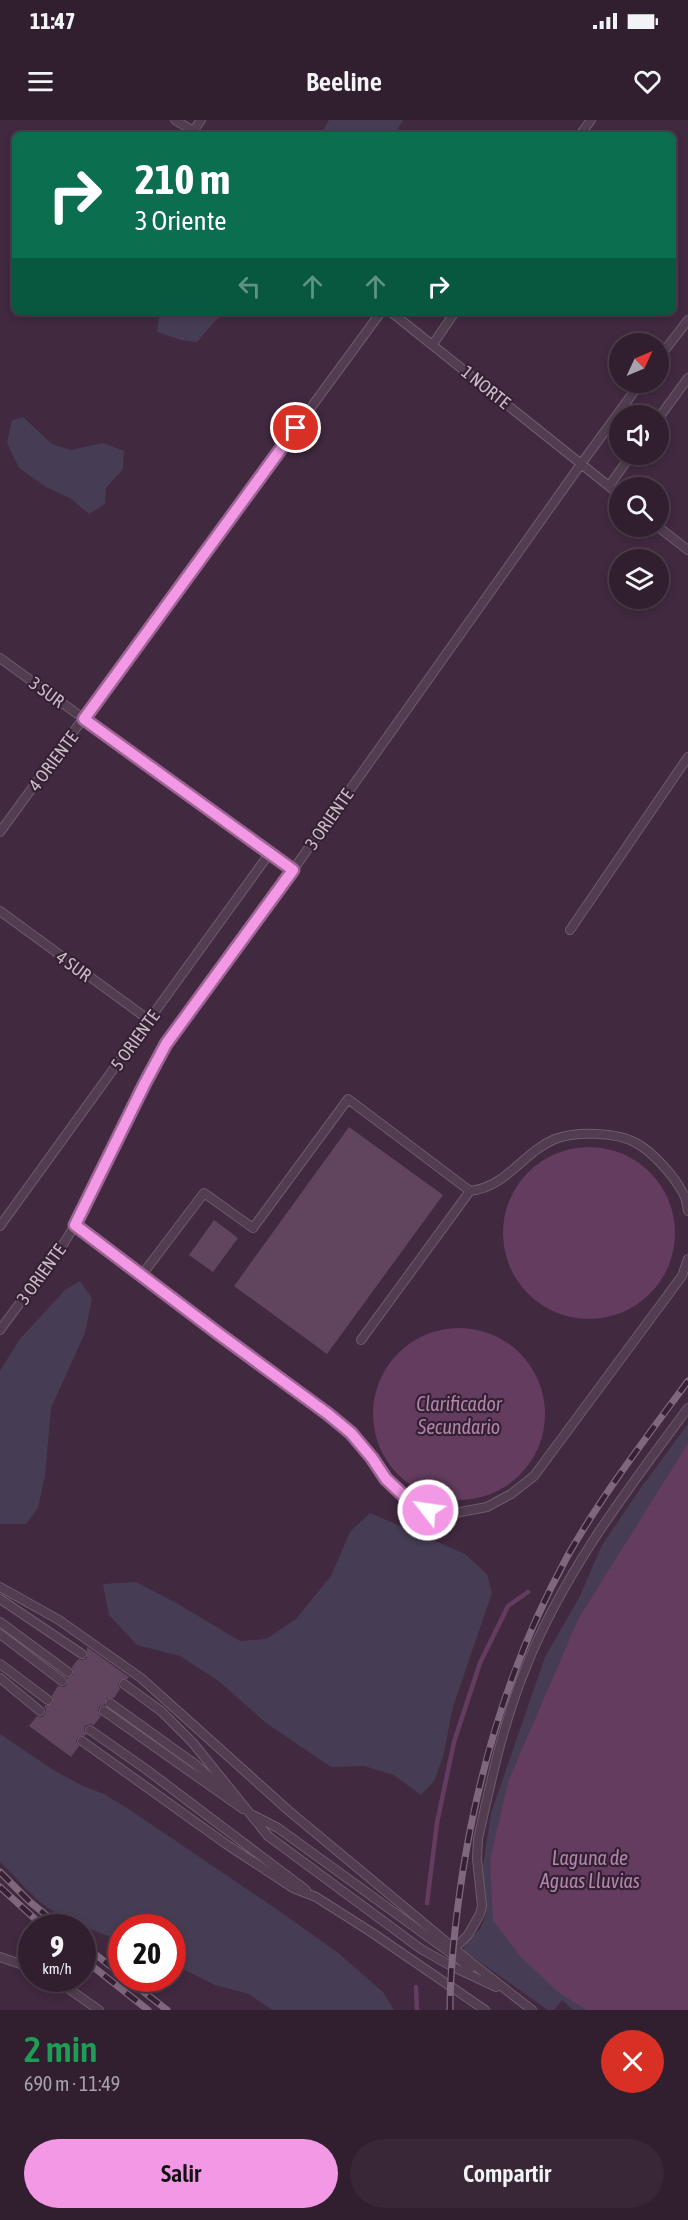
<!DOCTYPE html>
<html lang="es">
<head>
<meta charset="utf-8">
<style>
  :root { --surface:#311f2f; --page:#392737; --text:#f1f3f6; --muted:#a8a2aa; --line:#4c3d4b; --accent:#f298e5 }
  body { margin:0; font-family:"Asap Condensed",sans-serif; background:var(--page); color:var(--text); height:100vh; display:flex; flex-direction:column; font-size:22px; white-space:nowrap }
  * { box-sizing:border-box; margin:0 }
  p { font-size:20px; color:var(--muted) }
  .icon { flex:none; width:33px; height:33px; fill:none; stroke:currentColor; stroke-width:2; stroke-linecap:round; stroke-linejoin:round }
  .map { position:relative; height:1890px; overflow:hidden }
  .details { display:flex; flex-direction:column; background:var(--surface); flex:1 }
  .details>* { flex:none }
  .banner { position:absolute; left:12px; top:12px; width:664px; height:183px; border-radius:9px; box-shadow:0 3px 9px #0003,0 0 0 2px var(--line); background:#0b6e4f; color:#fff; overflow:hidden }
  .needle { width:39px; rotate:46deg }
  .tools { position:absolute; left:609px; top:213px; display:grid; gap:12px }
  .tools a { display:grid; place-items:center; width:60px; height:60px; border-radius:50%; background:var(--surface); box-shadow:0 3px 9px #0003,0 0 0 2px var(--line); font-size:30px }
  .speed { position:absolute; left:18px; top:1794px; display:flex; gap:12px; font-size:30px; font-weight:700; text-align:center }
  .speed>* { display:grid; place-content:center; width:78px; height:78px; border-radius:50%; background:var(--surface); box-shadow:0 3px 9px #0003,0 0 0 2px var(--line); line-height:1 }
  .speed small { font-size:15px; font-weight:400 }
  .speed .limit { border:9px solid #d22; background:#fff; color:#111 }
  .pin { position:absolute; display:grid; place-items:center; width:51px; height:51px; color:#fff; margin:-26px; border:3px solid #fff; border-radius:50%; box-shadow:0 2px 6px #0007 }
  .me { position:absolute; width:66px; margin:-33px; rotate:300deg; stroke-linejoin:round; filter:drop-shadow(0 0 4px #0008) }
  .turn { display:flex; align-items:center; gap:21px; height:126px; padding:0 24px; font-size:27px }
  .turn .icon { width:78px; height:78px; stroke-width:2.5 }
  .turn b { display:block; font-size:42px; line-height:51px }
  .lanes { display:flex; align-items:center; height:57px; padding:0 24px; background:#0003; justify-content:center; gap:30px; direction:ltr }
  .lanes .off { opacity:.35 }
  .round { display:grid; place-items:center; flex:none; width:63px; height:63px; border-radius:32px; background:var(--page) }
  .overview { display:flex; align-items:center; justify-content:space-between; height:102px; padding:0 24px }
  h1 { font-size:36px; font-weight:600; line-height:45px; color:#1e9e55 }
  .primary-button { display:flex; gap:12px; margin-top:auto; padding:12px 24px }
  .primary-button a { flex:1; height:69px; border-radius:36px; background:var(--accent); color:#111; font-size:24px; font-weight:600; line-height:69px; text-align:center }
  .primary-button a+a { background:var(--page); color:var(--text) }
  .status { display:flex; justify-content:space-between; align-items:center; height:42px; padding:0 30px; background:var(--surface); direction:ltr }
  .status svg { height:16px; fill:currentColor }
  header { display:flex; justify-content:space-between; align-items:center; height:78px; padding:0 24px; background:var(--surface); font-size:27px; font-weight:600 }
  .map>svg:first-child { display:block }
  .green { fill:#463d55 }
  .water { fill:#643c60 }
  .lines { fill:none; stroke-linecap:round; stroke-linejoin:round }
  .stream { stroke:#643c60; stroke-width:4.5 }
  .building { fill:#61455e }
  .lane-casing { stroke:#6e5b6c; stroke-width:10 }
  .lane { stroke:#513d4f; stroke-width:8 }
  .rail-casing { stroke:#7f687d; stroke-width:7 }
  .rail { stroke:#362134; stroke-width:4.5; stroke-dasharray:14; stroke-linecap:butt }
  .route-casing { stroke:#9d6395; stroke-width:15 }
  .route { stroke:#f298e5; stroke-width:10 }
  .labels { text-anchor:middle; dominant-baseline:central; stroke-width:4.5; stroke-linejoin:round; paint-order:stroke }
  .street-label { font-size:18px; fill:#cbbac8; stroke:#362134 }
  .water-label { font-size:20px; font-style:italic; fill:#b084ab; stroke:#362134 }
</style>
</head>
<body>
<div class="status"><b>11:47</b><svg viewBox="0 0 49 12"><path d="M0 12V9h3v3zM5 12V6h3v6zM10 12V3h3v9zM15 12V0h3v12zM26 1h20v11H26zM47 4h2v5h-2z"/></svg></div>
<header><svg class="icon" aria-label="menu" viewBox="0 0 24 24"><path d="M4 6h16M4 12h16M4 18h16"/></svg>Beeline<svg class="icon" aria-label="heart" viewBox="0 0 24 24"><path d="M12 20l-8-8c-3-5 5-10 8-4 3-6 11-1 8 4z"/></svg></header>
<div class="map">
<svg width="688" height="1890" viewBox="0 0 688 1890">
  <rect width="100%" height="100%" fill="#41293f"/>
  <path class="green" d="M 329,0 L 403,0 L 394,15 L 320,15 Z
    M 160,192 L 230,192 L 216,200 L 197,222 L 181,220 L 157,212 Z
    M 23,297 L 52,324 L 71,330 L 103,323 L 124,331 L 123,349 L 106,368 L 105,384 L 89,394 L 70,378 L 46,367 L 19,348 L 7,323 L 12,300 Z
    M 80,1161 L 92,1178 L 85,1213 L 51,1288 L 45,1356 L 38,1388 L 26,1404 L 0,1404 L 0,1251 L 19,1220 L 65,1170 Z
    M 688,1304 L 688,1323 L 578,1499 L 509,1659 L 493,1801 C 522,1838 546,1864 586,1890 L 573,1890 L 562,1880 L 554,1890 L 548,1890 L 463,1830 L 468,1820 L 480,1809 L 486,1795 L 482,1752 L 491,1693 L 545,1537 L 579,1478 L 602,1425 L 640,1369 Z
    M 370,1393 L 465,1434 L 487,1454 L 492,1473 L 453,1587 L 443,1637 L 434,1661 L 421,1675 L 394,1655 L 364,1646 L 331,1647 L 266,1603 L 220,1562 L 180,1536 L 137,1525 L 109,1495 L 103,1464 L 136,1462 L 178,1484 L 240,1521 L 266,1519 L 296,1499 L 331,1456 L 350,1412 Z
    M 0,1614 L 55,1651 L 83,1666 L 104,1674 L 130,1690 L 275,1788 L 337,1832 L 383,1872 L 394,1890 L 272,1890 L 249,1874 L 215,1865 L 173,1844 L 172,1808 L 122,1808 L 121,1821 C 97,1811 70,1803 48,1788 C 30,1775 16,1757 0,1742 Z"/>
  <path class="water" d="M503 1113a86 86 0 1 1 172 0a86 86 0 1 1-172 0Z
    M373 1294a86 86 0 1 1 172 0a86 86 0 1 1-172 0Z
    M 688,1323 L 688,1890 L 586,1890 L 558,1872 L 521,1837 L 493,1801 L 490,1740 L 509,1659 L 578,1499 Z"/>
  <g class="lines">
    <path class="stream" d="M 427,1783 L 437,1703 L 454,1622 L 480,1543 L 508,1486 L 528,1472
      M 416,1867 L 417,1890"/>
  </g>
  <path class="building" d="M 349,1007 L 443,1075 L 327,1234 L 234,1166 Z
    M 214,1100 L 238,1118 L 213,1152 L 189,1135 Z
    M 87,1527 L 129,1557 L 128,1559 L 120,1560 L 118,1564 L 120,1569 L 114,1578 L 107,1578 L 104,1585 L 99,1587 L 98,1591 L 101,1596 L 94,1605 L 90,1604 L 85,1606 L 84,1610 L 87,1615 L 78,1617 L 76,1621 L 79,1626 L 71,1637 L 29,1606 L 37,1596 L 42,1597 L 45,1594 L 46,1589 L 44,1586 L 53,1583 L 52,1575 L 58,1566 L 64,1567 L 67,1564 L 67,1558 L 73,1555 L 72,1547 L 78,1539 L 82,1540 L 87,1538 Z"/>
  <g class="lines">
    <defs>
      <path id="lane" d="M 175,0 L 200,15
        M 194,10 L 201,0
        M 580,15 L 591,0
        M 391,192 L 620,375
        M 433,224 L 455,192
        M 658,239 L 688,200
        M 658,299 L 688,258
        M 609,366 L 632,334
        M 657,406 L 688,430
        M 0,538 L 293,750
        M 0,712 L 381,192
        M 0,791 L 149,900
        M 570,810 L 688,637
        M 470,1071 C 507,1067 523,1032 555,1019 C 576,1011 617,1012 636,1023 C 653,1032 674,1056 683,1073 C 686,1078 687,1085 688,1091
        M 75,1105 L 219,1214 L 329,1294 L 351,1313 L 372,1338 L 386,1359 L 403,1375 L 428,1390 L 455,1393 L 487,1387 L 511,1374 L 534,1356 L 682,1156 L 688,1139
        M 0,1106 L 269,734
        M 141,1156 L 204,1073 L 253,1108 L 348,979 L 470,1071 L 361,1220
        M 0,1210 L 64,1123 L 84,1090 L 145,963 L 167,924 L 293,750 L 581,344 L 641,262
        M 0,1467 L 59,1500 L 141,1558 L 289,1691 L 473,1844 L 532,1890
        M 0,1479 L 82,1534
        M 0,1502 L 68,1552
        M 0,1514 L 62,1561
        M 0,1544 L 48,1580
        M 0,1558 L 40,1591
        M 124,1564 L 161,1591 L 193,1623 L 268,1716 L 421,1829 L 451,1846 L 496,1867
        M 110,1583 L 195,1644 L 228,1673
        M 104,1591 L 243,1689
        M 90,1610 L 147,1650 L 306,1770
        M 82,1621 L 226,1724 L 293,1768 L 316,1777 L 371,1812 L 485,1890
        M 253,1695 L 278,1708 L 471,1848
        M 454,1829 L 468,1815 L 480,1794 L 482,1786 L 477,1739 L 478,1719 C 491,1661 503,1603 526,1547 C 564,1452 627,1370 688,1288
        M 0,1837 L 32,1848
        M 53,1858 L 99,1890"/>
    </defs>
    <use href="#lane" class="lane-casing"/>
    <use href="#lane" class="lane"/>
    <defs>
      <path id="rail" d="M 0,1752 L 30,1782 L 62,1808
        M 0,1767 L 45,1808
        M 82,1824 L 122,1855
        M 82,1838 L 148,1890
        M 126,1858 L 167,1890
        M 450,1890 C 450,1843 456,1796 463,1750 C 481,1638 513,1536 567,1437 C 602,1375 646,1318 688,1261"/>
    </defs>
    <use href="#rail" class="rail-casing"/>
    <use href="#rail" class="rail"/>
  </g>
  <g class="lines">
    <defs>
      <path id="route" d="M 296,308 L 84,599 L 293,750 L 166,924 L 145,963 L 75,1105 L 219,1214 L 328,1294 L 351,1313 L 372,1338 L 386,1359 L 403,1375 L 428,1390"/>
    </defs>
    <use href="#route" class="route-casing"/>
    <use href="#route" class="route"/>
  </g>
  <g class="labels">
    <g class="street-label">
      <text transform="translate(486 267) rotate(39)">1 NORTE</text>
      <text transform="translate(47 572) rotate(36)">3 SUR</text>
      <text transform="translate(53 641) rotate(-53)">4 ORIENTE</text>
      <text transform="translate(329 699) rotate(-55)">3 ORIENTE</text>
      <text transform="translate(74 846) rotate(36)">4 SUR</text>
      <text transform="translate(135 920) rotate(-54)">5 ORIENTE</text>
      <text transform="translate(41 1154) rotate(-54)">3 ORIENTE</text>
    </g>
    <g class="water-label">
      <text x="459" y="1283">Clarificador<tspan x="459" dy="23">Secundario</tspan></text>
      <text x="590" y="1737">Laguna de<tspan x="590" dy="23">Aguas Lluvias</tspan></text>
    </g>
  </g>
</svg>
<div class="tools">
<a><svg class="needle" viewBox="-14 -14 28 28"><path d="M0-13l5 13h-10z" fill="#e53935"/><path d="M0 13l5-13h-10z" fill="#a8a2aa"/></svg></a>
<a><svg class="icon" aria-label="sound" viewBox="0 0 24 24"><path d="M4 9h4l5-4v14l-5-4H4zM17 9q2 3 0 6"/></svg></a>
<a><svg class="icon" aria-label="search" viewBox="0 0 24 24"><circle cx="10" cy="10" r="6"/><path d="M15 15l6 6"/></svg></a>
<a><svg class="icon" aria-label="layers" viewBox="0 0 24 24"><path d="M12 4l9 5-9 5-9-5zM3 14l9 5 9-5"/></svg></a>
</div>
<div class="speed"><div>9<small>km/h</small></div><div class="limit">20</div></div>
<div class="pin" style="left:296px;top:308px;background:#d93025"><svg class="icon" aria-label="arrive" viewBox="0 0 24 24"><path d="M6 21V4h12l-3 4 3 4H6"/></svg></div>
<svg class="me" style="left:428px;top:1390px" viewBox="-20 -20 40 40"><circle r="17" fill="#f298e5" stroke="#fff" stroke-width="3"/><path d="M0-11L8 9 0 5-8 9z" fill="#fff"/></svg>
<div class="banner">
<div class="turn"><svg class="icon" aria-label="right" viewBox="0 0 24 24"><path d="M7 20v-9h11M14 6l5 5-5 5"/></svg><div><b>210 m</b>3 Oriente</div></div>
<div class="lanes"><svg class="icon off" aria-label="left" viewBox="0 0 24 24"><path d="M17 20v-9H6M10 6l-5 5 5 5"/></svg><svg class="icon off" aria-label="ahead" viewBox="0 0 24 24"><path d="M12 20V5M6 11l6-6 6 6"/></svg><svg class="icon off" aria-label="ahead" viewBox="0 0 24 24"><path d="M12 20V5M6 11l6-6 6 6"/></svg><svg class="icon" aria-label="right" viewBox="0 0 24 24"><path d="M7 20v-9h11M14 6l5 5-5 5"/></svg></div>
</div>
</div>
<section class="details">
<div class="overview"><div><h1>2 min</h1><p>690 m · 11:49</p></div><a class="round" style="background:#d93025;color:#fff"><svg class="icon" aria-label="close" viewBox="0 0 24 24"><path d="M6 6l12 12M18 6L6 18"/></svg></a></div>
<div class="primary-button"><a>Salir</a><a>Compartir</a></div>
</section>
</body>
</html>
